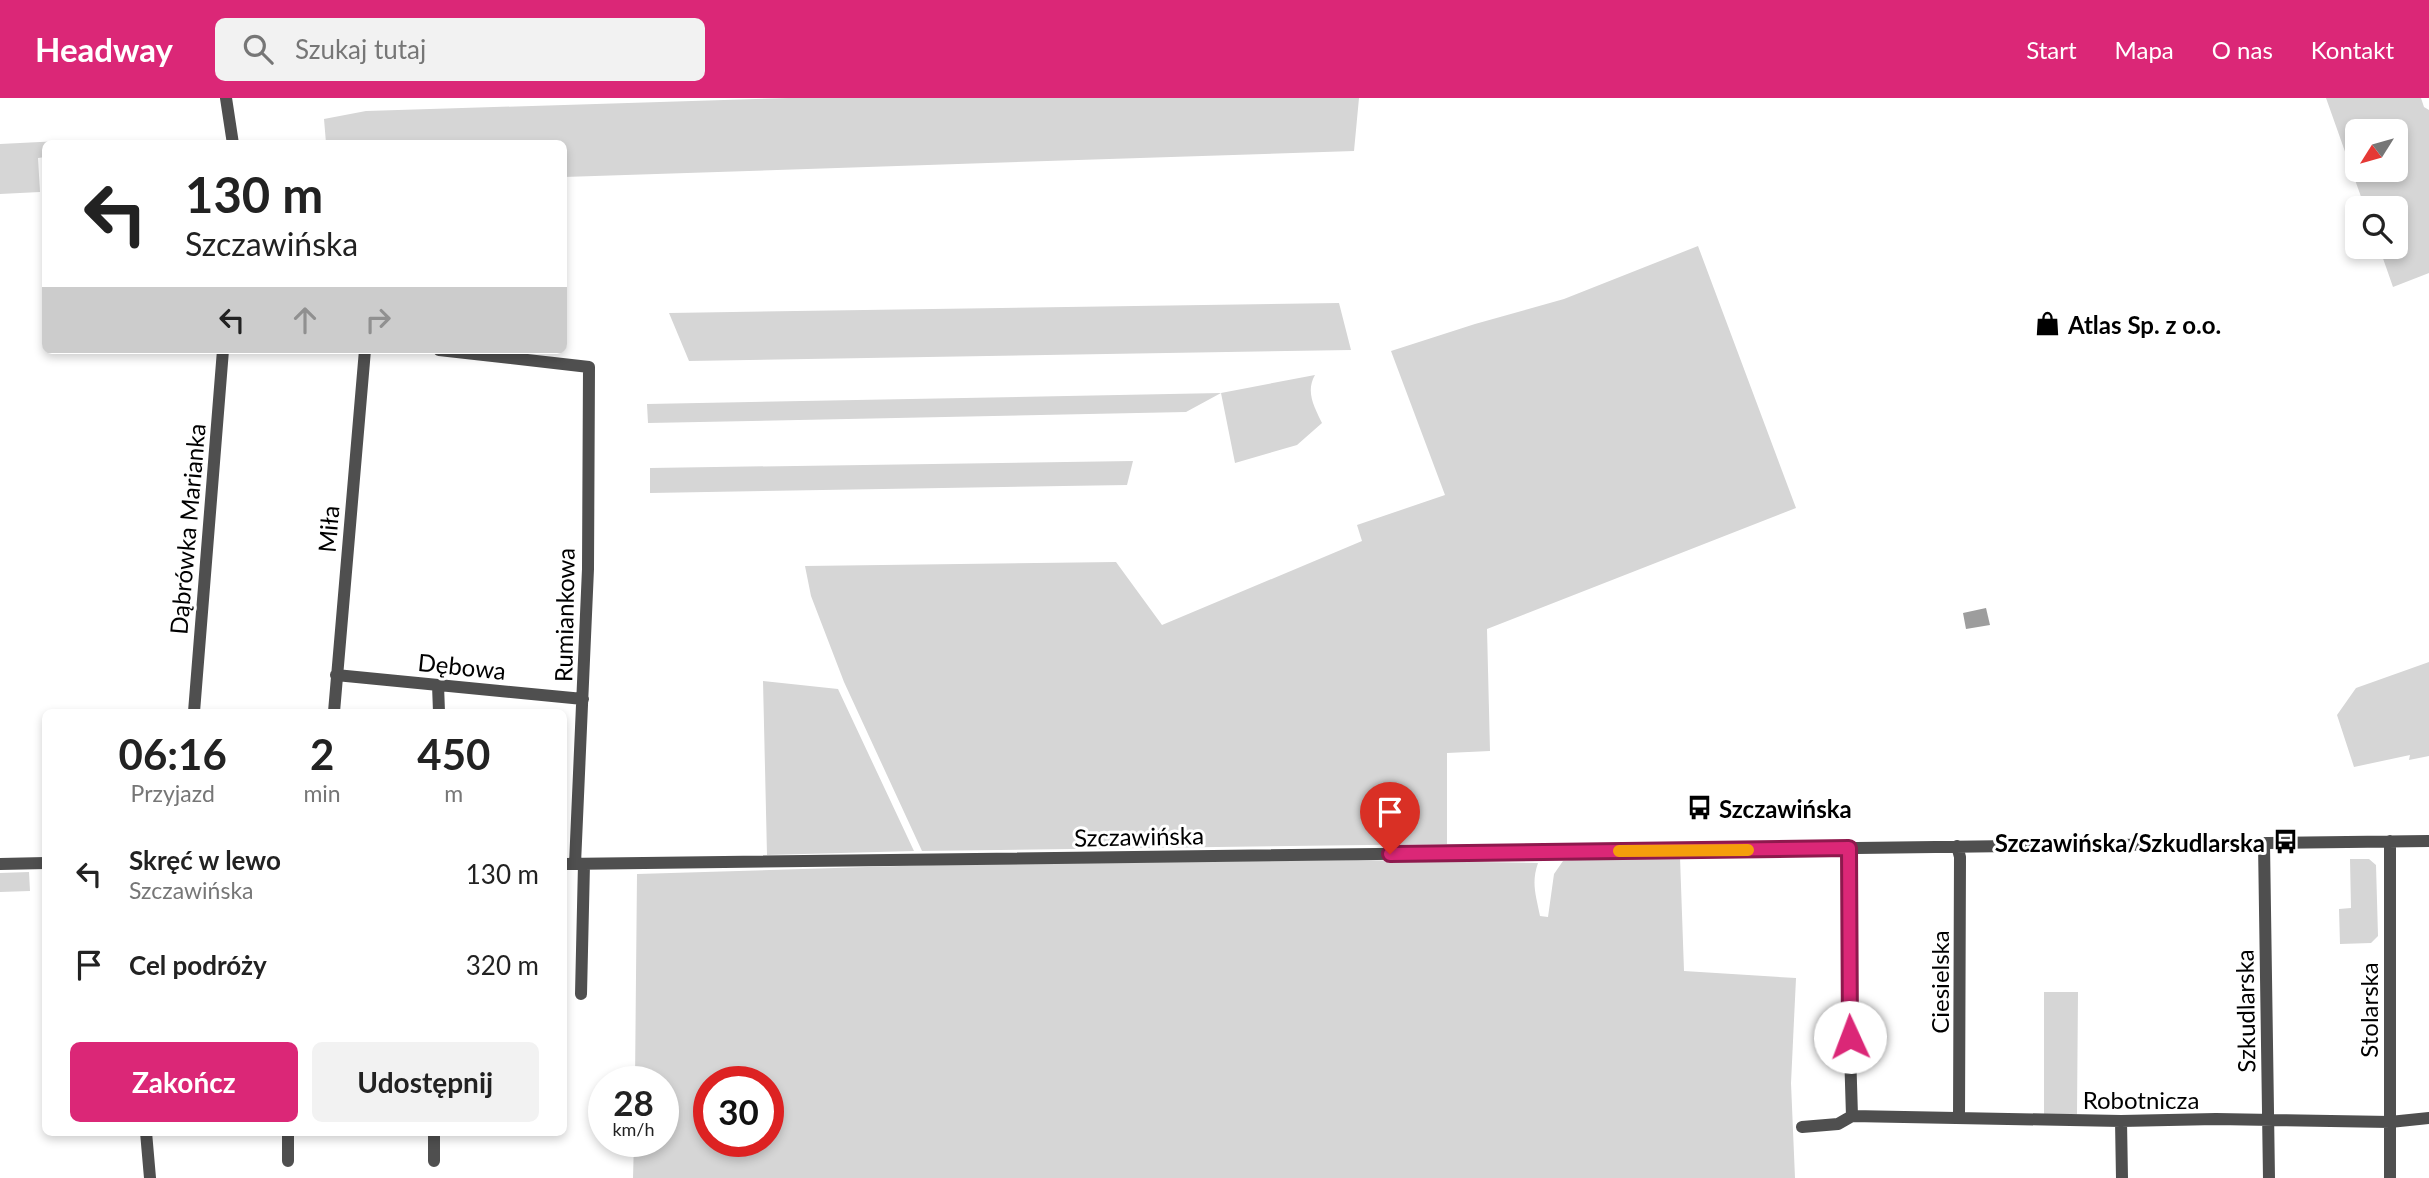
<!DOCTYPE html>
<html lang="pl">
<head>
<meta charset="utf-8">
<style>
  :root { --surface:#fff; --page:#f2f2f2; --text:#222; --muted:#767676; --accent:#db2777 }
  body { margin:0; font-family:Lato,sans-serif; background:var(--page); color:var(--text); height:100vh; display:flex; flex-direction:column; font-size:26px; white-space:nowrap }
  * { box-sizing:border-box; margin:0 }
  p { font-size:23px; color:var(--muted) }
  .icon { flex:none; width:38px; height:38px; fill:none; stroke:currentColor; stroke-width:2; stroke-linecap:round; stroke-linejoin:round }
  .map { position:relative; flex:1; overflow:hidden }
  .panel { position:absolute; left:42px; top:611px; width:525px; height:427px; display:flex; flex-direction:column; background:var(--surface); border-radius:10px; box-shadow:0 4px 10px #0003 }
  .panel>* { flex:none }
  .guide { position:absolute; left:42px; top:42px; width:525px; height:214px; border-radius:10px; box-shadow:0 4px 10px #0003; background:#fff; color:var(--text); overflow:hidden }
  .needle { width:46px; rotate:233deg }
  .tools { position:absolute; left:2345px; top:21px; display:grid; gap:14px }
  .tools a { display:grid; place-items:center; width:63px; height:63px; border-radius:10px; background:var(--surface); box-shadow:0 4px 10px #0003; font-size:35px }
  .speed { position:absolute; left:588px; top:968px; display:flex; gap:14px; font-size:35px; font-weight:700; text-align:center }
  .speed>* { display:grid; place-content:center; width:91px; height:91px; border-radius:50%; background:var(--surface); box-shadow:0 4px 10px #0003; line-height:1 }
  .speed small { font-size:18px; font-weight:400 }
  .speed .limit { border:10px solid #d22; background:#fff; color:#111 }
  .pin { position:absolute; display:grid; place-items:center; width:60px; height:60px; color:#fff; margin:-72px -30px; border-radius:50% 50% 50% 0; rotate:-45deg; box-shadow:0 0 7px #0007 }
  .pin .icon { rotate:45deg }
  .me { position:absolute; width:77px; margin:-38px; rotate:358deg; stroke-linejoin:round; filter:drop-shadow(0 0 5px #0008) }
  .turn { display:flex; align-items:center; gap:24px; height:147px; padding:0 28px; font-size:32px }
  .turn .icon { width:91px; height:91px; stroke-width:2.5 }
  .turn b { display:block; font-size:49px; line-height:60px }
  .lanes { display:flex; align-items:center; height:66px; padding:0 28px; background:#0003; justify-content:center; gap:35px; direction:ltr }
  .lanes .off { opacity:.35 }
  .eta { display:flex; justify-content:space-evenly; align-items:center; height:119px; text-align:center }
  .eta b { font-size:42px; font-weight:700; line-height:49px }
  .cta { display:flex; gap:14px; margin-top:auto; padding:14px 28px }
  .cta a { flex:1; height:80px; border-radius:10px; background:var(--accent); color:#fff; font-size:28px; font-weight:700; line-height:80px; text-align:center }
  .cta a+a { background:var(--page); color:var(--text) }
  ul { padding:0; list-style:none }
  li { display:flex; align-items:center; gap:21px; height:91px; padding:0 28px }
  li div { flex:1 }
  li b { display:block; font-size:26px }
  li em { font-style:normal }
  header { display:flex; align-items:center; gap:42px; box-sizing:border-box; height:98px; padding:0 35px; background:var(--accent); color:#fff }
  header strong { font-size:33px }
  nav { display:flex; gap:38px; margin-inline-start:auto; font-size:24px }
  .search { width:490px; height:63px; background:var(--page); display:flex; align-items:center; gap:18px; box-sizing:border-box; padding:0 24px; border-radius:10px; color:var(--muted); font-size:26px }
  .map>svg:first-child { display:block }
  .green { fill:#d6d6d6; fill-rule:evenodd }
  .water { fill:#9d9d9d }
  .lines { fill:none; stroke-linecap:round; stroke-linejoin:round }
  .minor { stroke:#4f4f4f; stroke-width:12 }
  .route-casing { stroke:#8e194d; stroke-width:18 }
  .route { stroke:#db2777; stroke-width:12 }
  .slow { stroke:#f59e0b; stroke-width:12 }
  .labels { text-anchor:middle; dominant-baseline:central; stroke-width:6; stroke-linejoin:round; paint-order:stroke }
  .poi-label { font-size:24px; font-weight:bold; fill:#000; stroke:#fff; text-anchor:start }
  .street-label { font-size:24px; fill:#000; stroke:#fff }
</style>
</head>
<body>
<header>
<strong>Headway</strong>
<div class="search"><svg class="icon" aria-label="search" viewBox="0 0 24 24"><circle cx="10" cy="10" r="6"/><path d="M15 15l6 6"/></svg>Szukaj tutaj</div>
<nav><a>Start</a><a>Mapa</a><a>O nas</a><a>Kontakt</a></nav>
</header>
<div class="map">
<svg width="2429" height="1080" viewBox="0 0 2429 1080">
  <rect width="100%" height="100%" fill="#fff"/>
  <path class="green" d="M 789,0 L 1359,0 L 1354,53 L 564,79 L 564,46 L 326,45 L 324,21 L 366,13 Z
    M 2326,0 L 2421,0 L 2424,9 L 2429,12 L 2429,175 L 2393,189 L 2379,149 L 2396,149 L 2396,110 L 2365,110 ZM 2357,33 L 2396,33 L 2396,72 L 2357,72 Z
    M 60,43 L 60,45 L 46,46 L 45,59 L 38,60 L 40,94 L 0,96 L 0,46 Z
    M 1698,148 L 1796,410 L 1487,531 L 1490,653 L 1447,655 L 1447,746 L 922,753 L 844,584 L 811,498 L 805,468 L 1116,464 L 1162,527 L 1362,443 L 1357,427 L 1445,397 L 1391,253 L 1475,226 L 1564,201 Z
    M 1339,205 L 1351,252 L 689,263 L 669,215 Z
    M 1315,277 C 1305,294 1315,310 1322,325 L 1297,347 L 1235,365 L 1221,295 L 1186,314 L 648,325 L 647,306 L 1221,295 Z
    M 1133,363 L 1127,387 L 650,395 L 650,370 Z
    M 2429,564 L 2429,658 L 2409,662 L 2410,657 L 2354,669 L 2337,617 L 2356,590 Z
    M 763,583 L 838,591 L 914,753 L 767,757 Z
    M 1598,759 L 1680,759 L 1684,873 L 1796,880 L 1791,985 L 1795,1080 L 633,1080 L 634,1043 L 663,1043 L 663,984 L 635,983 L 637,776 L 965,766 L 1356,762 L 1538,765 C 1531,785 1536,797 1540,818 L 1548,819 L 1554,776 L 1563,763 ZM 709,984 L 768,984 L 768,1043 L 709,1043 Z
    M 2350,761 L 2369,761 L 2376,767 L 2378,838 L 2371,845 L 2340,846 L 2339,811 L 2351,810 Z
    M 29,774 L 30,793 L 0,794 L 0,775 Z
    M 2044,894 L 2078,894 L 2077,1016 L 2044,1016 Z"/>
  <path class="water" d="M 1986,510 L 1990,527 L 1966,531 L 1963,515 Z"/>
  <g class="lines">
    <path class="minor" d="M 226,0 L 233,46
      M 439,252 L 589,269 L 588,471 L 575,766
      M 336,577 L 583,601
      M 438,587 L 439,614
      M 194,614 L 223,252
      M 334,614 L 365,252
      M 2264,745 L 2269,1080
      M 1957,748 L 1960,759 L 1959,1020
      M 1849,750 L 1848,887 L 1852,1018
      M 0,766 L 46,765
      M 564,766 L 2429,743
      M 581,896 L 584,766
      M 1852,1018 L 2121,1023 L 2216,1021 L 2390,1024 L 2429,1020
      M 2121,1023 L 2122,1080
      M 1802,1029 L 1838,1026 L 1852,1018
      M 146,1034 L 150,1080
      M 434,1034 L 434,1063
      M 288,1063 L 288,1034
      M 2390,1080 L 2390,743"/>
  </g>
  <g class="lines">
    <defs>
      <path id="route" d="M 1390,756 L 1849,750 L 1850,939"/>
    </defs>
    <use href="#route" class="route-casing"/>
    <use href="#route" class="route"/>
    <path class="slow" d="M 1619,753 L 1748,752"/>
  </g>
  <defs>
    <symbol id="shop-bare" viewBox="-9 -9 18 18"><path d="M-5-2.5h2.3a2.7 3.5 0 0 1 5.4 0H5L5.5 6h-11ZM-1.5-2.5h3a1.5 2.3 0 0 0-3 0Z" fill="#000" stroke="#fff" stroke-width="2.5" paint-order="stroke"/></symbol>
    <symbol id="bus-bare" viewBox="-9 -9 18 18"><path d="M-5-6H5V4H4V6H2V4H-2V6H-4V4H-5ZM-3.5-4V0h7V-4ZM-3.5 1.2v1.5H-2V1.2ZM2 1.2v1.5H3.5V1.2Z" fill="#000" stroke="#fff" stroke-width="2.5" paint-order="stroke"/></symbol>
  </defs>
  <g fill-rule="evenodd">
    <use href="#shop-bare" x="2030" y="208" width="35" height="35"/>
    <use href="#bus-bare" x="1682" y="692" width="35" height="35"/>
    <use href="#bus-bare" x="2268" y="726" width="35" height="35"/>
  </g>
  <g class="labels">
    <g class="poi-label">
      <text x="2068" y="226">Atlas Sp. z o.o.</text>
      <text x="1719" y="710">Szczawińska</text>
      <text x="2265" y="744" text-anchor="end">Szczawińska/Szkudlarska</text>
    </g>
    <g class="street-label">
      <text transform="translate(187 431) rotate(-85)">Dąbrówka Marianka</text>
      <text transform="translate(328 431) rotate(-85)">Miła</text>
      <text transform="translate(564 517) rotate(-89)">Rumiankowa</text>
      <text transform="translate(462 568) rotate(6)">Dębowa</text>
      <text transform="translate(1139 738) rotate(-1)">Szczawińska</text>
      <text transform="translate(1939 884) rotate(-90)">Ciesielska</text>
      <text transform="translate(2368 912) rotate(-90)">Stolarska</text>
      <text transform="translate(2245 913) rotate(-91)">Szkudlarska</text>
      <text x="2141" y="1001">Robotnicza</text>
    </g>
  </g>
</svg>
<div class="tools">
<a><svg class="needle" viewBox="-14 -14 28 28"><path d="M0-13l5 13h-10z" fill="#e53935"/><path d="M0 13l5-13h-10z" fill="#767676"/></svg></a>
<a><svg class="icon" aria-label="search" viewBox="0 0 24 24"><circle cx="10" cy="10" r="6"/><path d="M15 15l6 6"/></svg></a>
</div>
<div class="speed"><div>28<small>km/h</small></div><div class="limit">30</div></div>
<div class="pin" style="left:1390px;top:756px;background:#d93025"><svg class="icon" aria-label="arrive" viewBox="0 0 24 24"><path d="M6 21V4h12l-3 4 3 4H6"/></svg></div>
<svg class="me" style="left:1850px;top:939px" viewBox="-20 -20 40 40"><circle r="19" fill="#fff"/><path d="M0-13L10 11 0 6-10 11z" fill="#db2777"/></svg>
<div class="guide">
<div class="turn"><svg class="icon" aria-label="left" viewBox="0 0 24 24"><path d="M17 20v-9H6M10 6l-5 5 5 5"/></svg><div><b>130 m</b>Szczawińska</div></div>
<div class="lanes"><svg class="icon" aria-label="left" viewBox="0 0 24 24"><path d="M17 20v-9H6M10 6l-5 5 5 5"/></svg><svg class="icon off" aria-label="ahead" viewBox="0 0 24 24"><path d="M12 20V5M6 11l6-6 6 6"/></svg><svg class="icon off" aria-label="right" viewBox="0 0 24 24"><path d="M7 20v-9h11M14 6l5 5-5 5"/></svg></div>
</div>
<section class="panel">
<div class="eta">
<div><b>06:16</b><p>Przyjazd</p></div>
<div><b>2</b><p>min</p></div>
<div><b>450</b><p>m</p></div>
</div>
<ul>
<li><svg class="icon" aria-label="left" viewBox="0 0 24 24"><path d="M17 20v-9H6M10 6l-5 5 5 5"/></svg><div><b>Skręć w lewo</b><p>Szczawińska</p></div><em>130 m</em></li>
<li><svg class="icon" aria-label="arrive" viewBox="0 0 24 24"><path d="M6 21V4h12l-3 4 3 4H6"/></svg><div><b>Cel podróży</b></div><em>320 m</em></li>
</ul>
<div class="cta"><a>Zakończ</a><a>Udostępnij</a></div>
</section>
</div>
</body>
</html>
